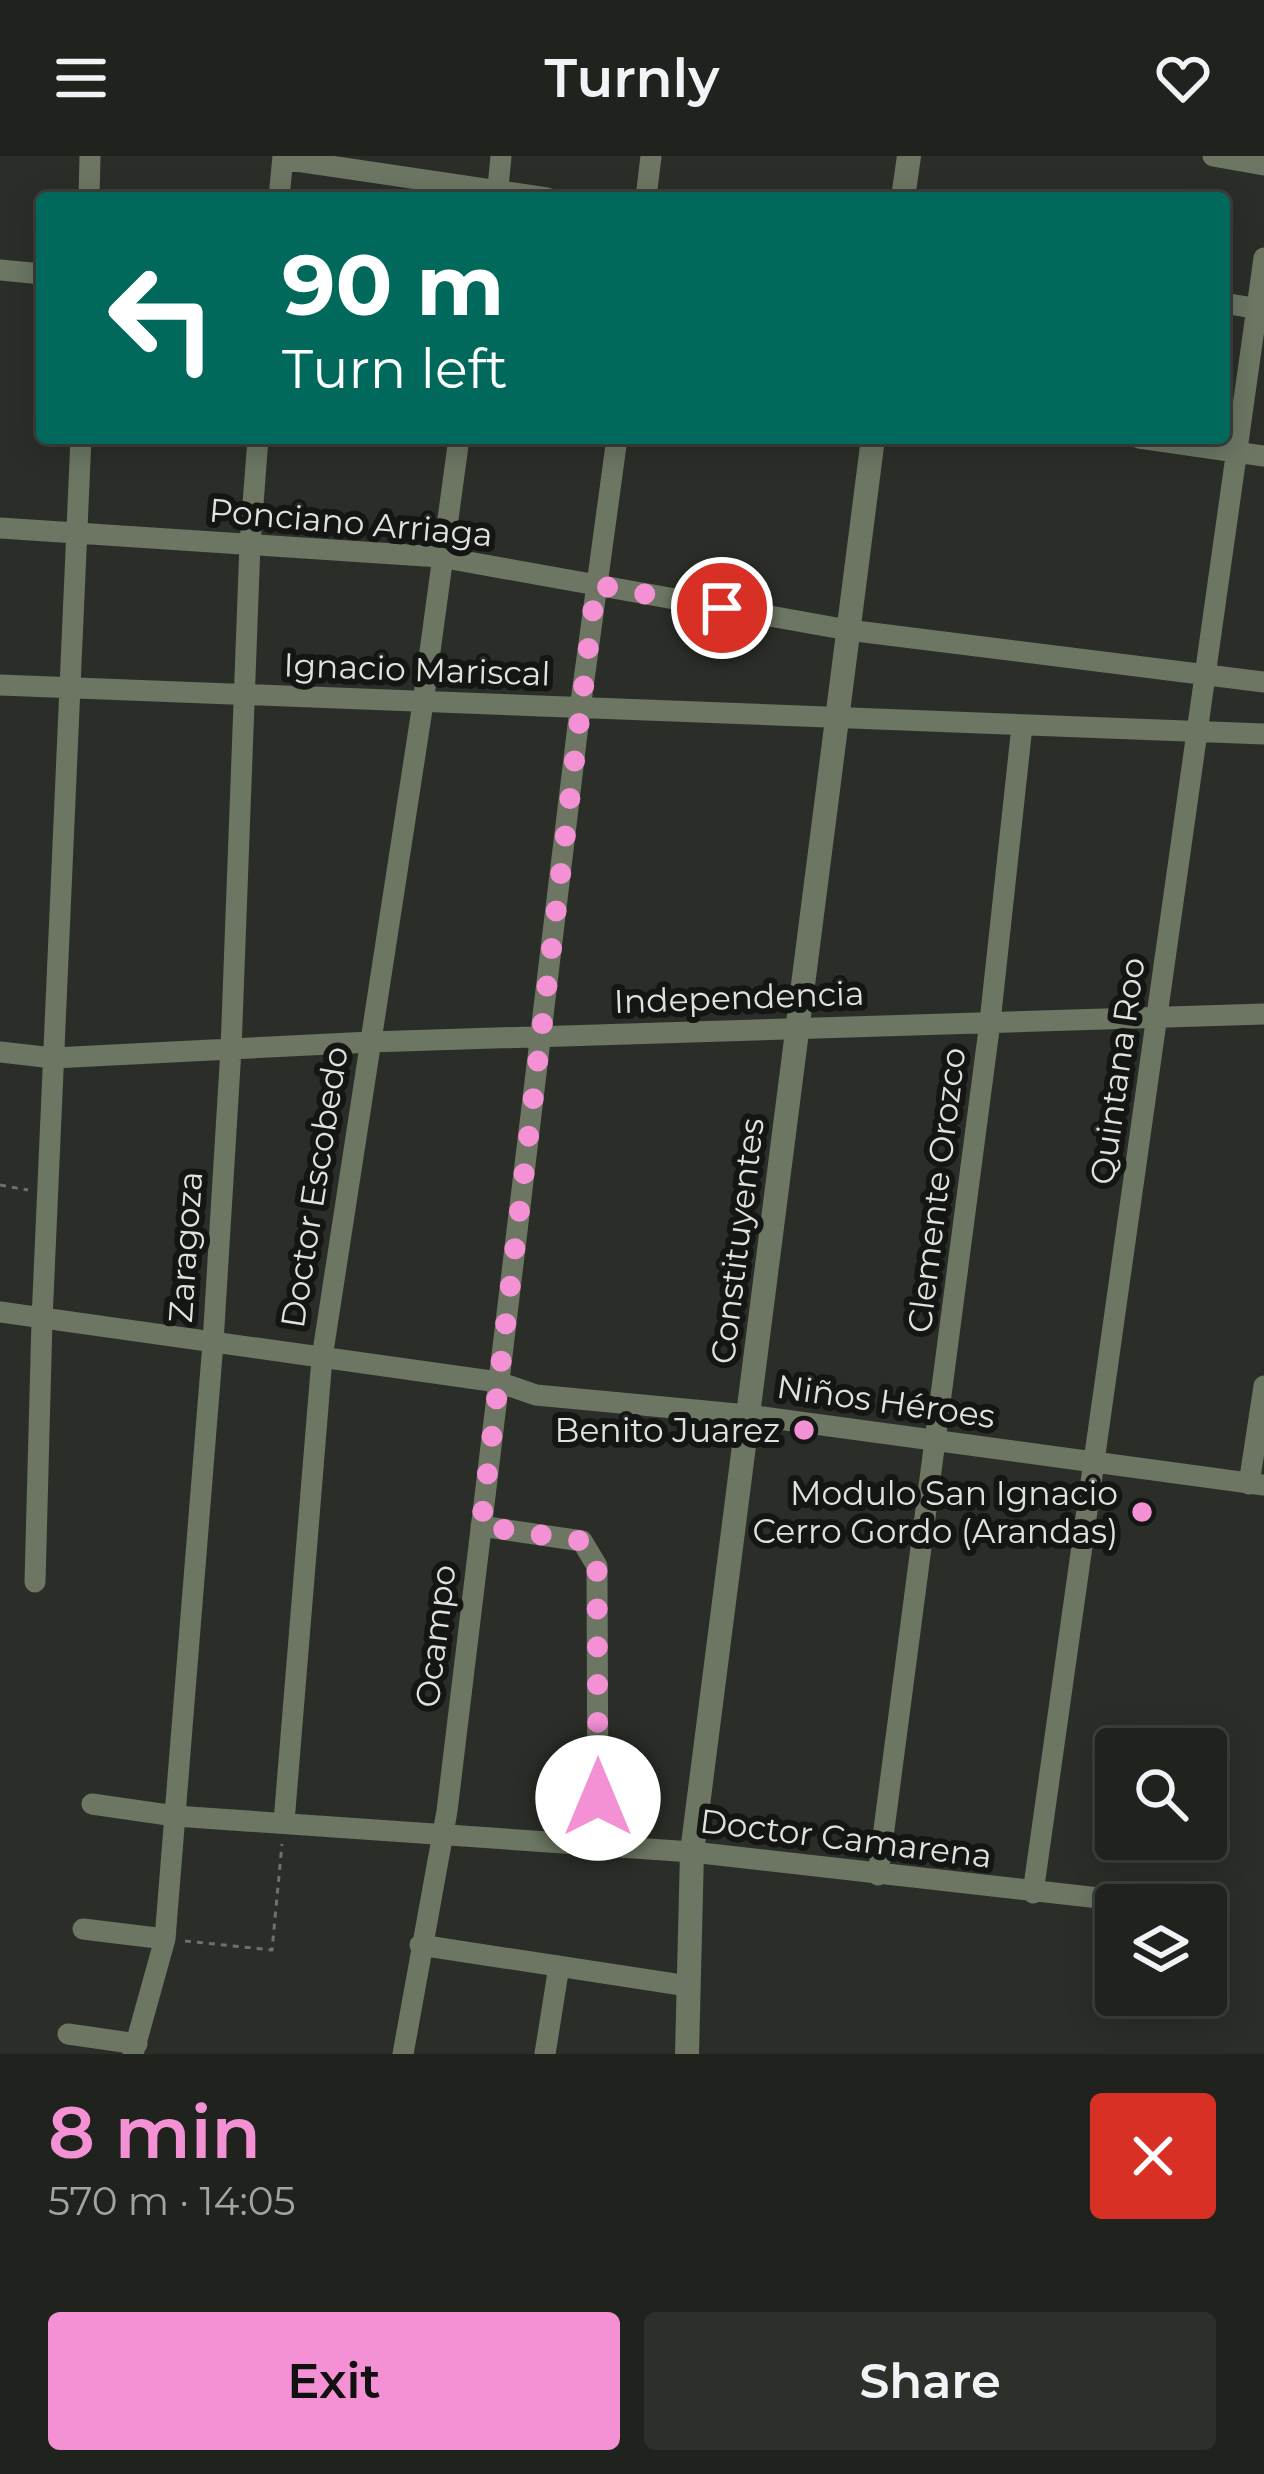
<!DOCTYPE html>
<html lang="en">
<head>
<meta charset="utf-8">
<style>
  :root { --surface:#20221e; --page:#2d2f2b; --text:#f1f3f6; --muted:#a2a4a4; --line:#3d3f3c; --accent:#f491d4 }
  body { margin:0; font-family:Montserrat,sans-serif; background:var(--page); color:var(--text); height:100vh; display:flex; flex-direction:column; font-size:45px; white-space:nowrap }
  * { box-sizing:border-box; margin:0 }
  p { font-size:39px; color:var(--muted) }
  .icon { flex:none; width:66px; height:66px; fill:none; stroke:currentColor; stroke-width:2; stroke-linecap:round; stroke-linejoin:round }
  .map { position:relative; height:1898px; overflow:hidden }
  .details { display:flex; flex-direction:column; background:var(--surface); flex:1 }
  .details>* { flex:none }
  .guide { position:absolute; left:36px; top:36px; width:1194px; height:252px; border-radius:12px; box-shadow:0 6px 30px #0003,0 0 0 3px var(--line); background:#00695c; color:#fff; overflow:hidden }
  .buttons { position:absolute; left:1095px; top:1572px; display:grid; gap:24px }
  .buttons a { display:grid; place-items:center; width:132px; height:132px; border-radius:12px; background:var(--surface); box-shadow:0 6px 30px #0003,0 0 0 3px var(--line); font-size:60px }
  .pin { position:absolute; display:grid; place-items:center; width:102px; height:102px; color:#fff; margin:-51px; border:6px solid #fff; border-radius:50%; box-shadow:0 3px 12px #0007 }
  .me { position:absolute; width:132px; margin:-66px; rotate:0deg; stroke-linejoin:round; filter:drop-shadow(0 0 9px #0008) }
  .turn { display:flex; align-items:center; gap:42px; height:252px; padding:0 48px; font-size:54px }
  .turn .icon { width:156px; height:156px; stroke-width:2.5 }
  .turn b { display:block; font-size:84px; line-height:102px }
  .round { display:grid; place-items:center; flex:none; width:126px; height:126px; border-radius:12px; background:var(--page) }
  .overview { display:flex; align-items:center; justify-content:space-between; height:204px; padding:0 48px }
  h1 { font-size:72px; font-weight:600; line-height:90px; color:var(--accent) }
  .primary-button { display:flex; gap:24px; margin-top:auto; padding:24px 48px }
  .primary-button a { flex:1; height:138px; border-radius:12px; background:var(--accent); color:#111; font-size:48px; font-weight:600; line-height:138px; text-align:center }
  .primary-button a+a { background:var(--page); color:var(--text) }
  header { display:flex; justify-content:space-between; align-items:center; height:156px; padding:0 48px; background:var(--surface); font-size:54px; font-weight:600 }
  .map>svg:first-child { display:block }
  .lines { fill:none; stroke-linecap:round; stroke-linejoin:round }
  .path { stroke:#6d706b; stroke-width:3; stroke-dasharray:6 6; stroke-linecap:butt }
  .minor { stroke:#6c7663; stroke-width:21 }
  .tertiary { stroke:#6c7663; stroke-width:24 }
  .route { stroke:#f491d4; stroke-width:21; stroke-dasharray:0 37.8 }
  .poi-dot { fill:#f491d4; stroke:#141613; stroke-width:4.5 }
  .labels { text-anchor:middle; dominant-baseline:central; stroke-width:12; stroke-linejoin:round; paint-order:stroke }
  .street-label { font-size:33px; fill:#dfe2dd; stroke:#141613 }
  .poi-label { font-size:33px; fill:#dfe2dd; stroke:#141613; text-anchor:end }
</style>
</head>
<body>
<header><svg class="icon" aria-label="menu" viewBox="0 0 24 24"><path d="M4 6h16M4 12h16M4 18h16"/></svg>Turnly<svg class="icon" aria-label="heart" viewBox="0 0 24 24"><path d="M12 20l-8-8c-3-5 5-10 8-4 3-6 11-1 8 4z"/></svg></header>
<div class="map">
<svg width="1264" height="1898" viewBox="0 0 1264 1898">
  <rect width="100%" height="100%" fill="#2b2e28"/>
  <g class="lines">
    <path class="path" d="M 0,1029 L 28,1034
      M 185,1785 L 272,1794 L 282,1688"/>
    <path class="minor" d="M 1213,0 L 1264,9
      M 283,3 L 547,42
      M 89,42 L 90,0
      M 279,42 L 283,0
      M 497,42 L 501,0
      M 646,42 L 651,0
      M 0,114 L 42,118
      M 1224,147 L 1264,154
      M 1139,282 L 1264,300
      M 0,372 L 440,401 L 848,474 L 1264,526
      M 0,529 L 1264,578
      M 0,896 L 53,902 L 370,886 L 1264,858
      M 0,1156 L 498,1226 L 536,1239 L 748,1259 L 1264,1329
      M 1249,1328 L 1264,1230
      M 481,1370 L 582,1385 L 597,1410 L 598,1689
      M 35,1426 L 42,1164 L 81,282
      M 92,1648 L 175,1660 L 692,1696 L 1161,1749
      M 284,1666 L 322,1202 L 423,547 L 459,282
      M 878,1719 L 990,866 L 1022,570
      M 1033,1737 L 1264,102
      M 83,1773 L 165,1783
      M 420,1789 L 688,1830
      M 68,1878 L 137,1888
      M 133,1898 L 165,1783 L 213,1187 L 231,893 L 250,388 L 258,282
      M 403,1898 L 447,1655 L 580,553 L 617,282
      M 545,1898 L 559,1810"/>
    <path class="tertiary" d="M 903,42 L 909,0
      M 687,1898 L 692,1696 L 873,282"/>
  </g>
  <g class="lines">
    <path class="route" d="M 598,1642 L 597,1410 L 582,1385 L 481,1370 L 596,429 L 722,452"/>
  </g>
  <g class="poi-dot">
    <circle cx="804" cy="1274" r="12"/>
    <circle cx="1142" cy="1356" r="12"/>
  </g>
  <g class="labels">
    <g class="street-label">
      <text transform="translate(351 366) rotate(5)">Ponciano Arriaga</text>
      <text transform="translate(417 513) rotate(2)">Ignacio Mariscal</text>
      <text transform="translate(739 841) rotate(-2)">Independencia</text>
      <text transform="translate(1117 915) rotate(-82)">Quintana Roo</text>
      <text transform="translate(314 1031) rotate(-81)">Doctor Escobedo</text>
      <text transform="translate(936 1034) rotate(-83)">Clemente Orozco</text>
      <text transform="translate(737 1085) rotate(-83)">Constituyentes</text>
      <text transform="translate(185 1091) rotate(-86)">Zaragoza</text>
      <text transform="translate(886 1245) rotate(8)">Niños Héroes</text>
      <text transform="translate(435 1480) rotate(-83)">Ocampo</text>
      <text transform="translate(846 1682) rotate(7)">Doctor Camarena</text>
    </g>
    <g class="poi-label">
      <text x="780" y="1274">Benito Juarez</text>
      <text x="1118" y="1337">Modulo San Ignacio<tspan x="1118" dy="38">Cerro Gordo (Arandas)</tspan></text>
    </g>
  </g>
</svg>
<div class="buttons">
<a><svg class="icon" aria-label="search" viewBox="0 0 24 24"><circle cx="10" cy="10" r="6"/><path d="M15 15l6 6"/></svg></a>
<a><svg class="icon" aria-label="layers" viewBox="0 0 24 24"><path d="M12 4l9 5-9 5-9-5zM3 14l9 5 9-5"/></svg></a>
</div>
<div class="pin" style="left:722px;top:452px;background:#d93025"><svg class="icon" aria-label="arrive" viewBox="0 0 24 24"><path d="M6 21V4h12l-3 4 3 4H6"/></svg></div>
<svg class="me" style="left:598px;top:1642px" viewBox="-20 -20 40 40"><circle r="19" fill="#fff"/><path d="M0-13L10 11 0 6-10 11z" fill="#f491d4"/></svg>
<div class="guide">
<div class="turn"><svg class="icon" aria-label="left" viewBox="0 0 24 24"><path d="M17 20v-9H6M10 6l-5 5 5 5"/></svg><div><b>90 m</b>Turn left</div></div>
</div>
</div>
<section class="details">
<div class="overview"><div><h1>8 min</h1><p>570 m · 14:05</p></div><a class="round" style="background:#d93025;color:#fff"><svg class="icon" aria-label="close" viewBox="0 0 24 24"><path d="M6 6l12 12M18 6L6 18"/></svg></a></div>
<div class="primary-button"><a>Exit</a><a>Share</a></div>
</section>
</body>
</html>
